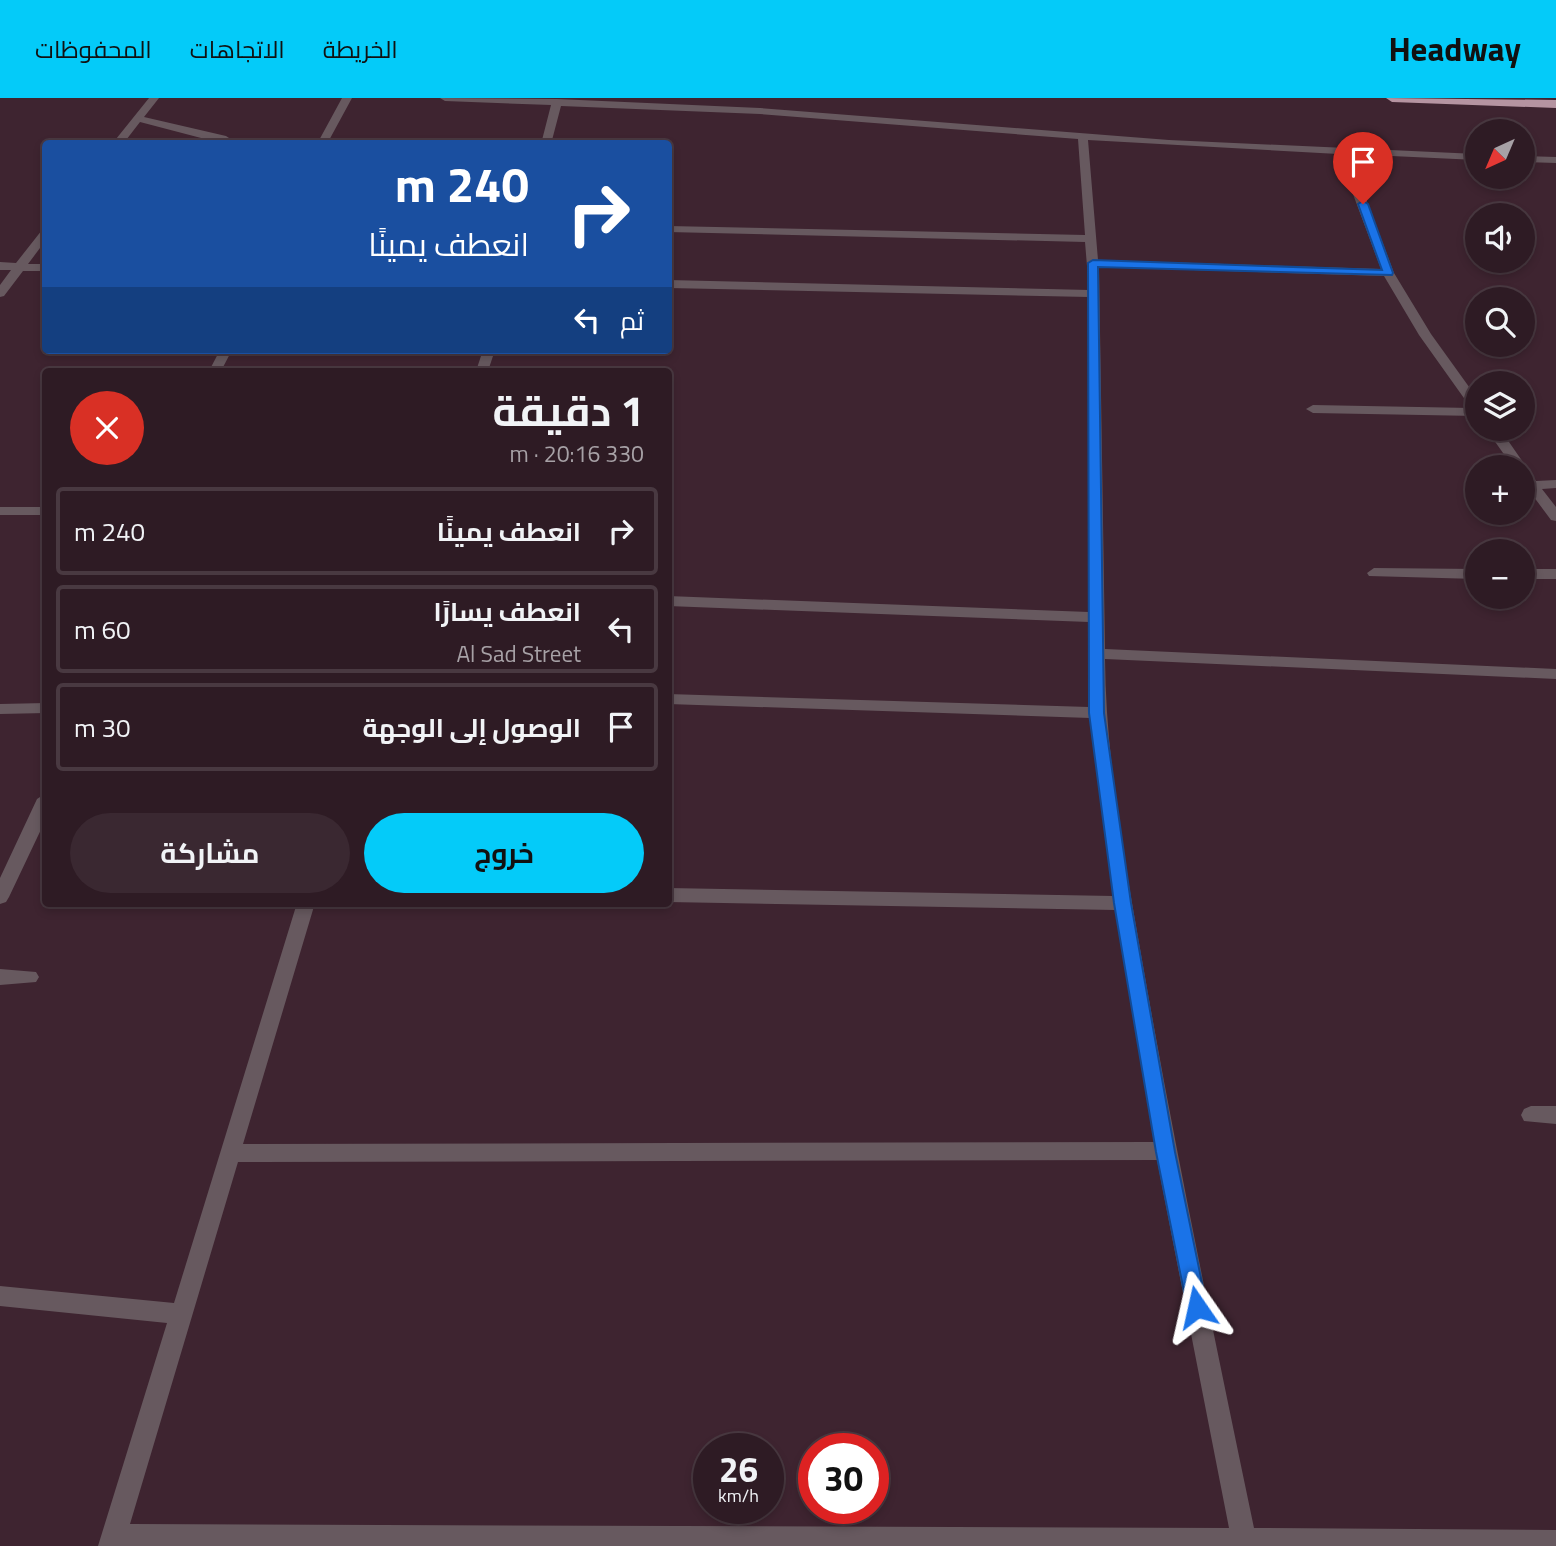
<!DOCTYPE html>
<html lang="ar">
<head>
<meta charset="utf-8">
<style>
  :root { --surface:#2e1b24; --page:#3a2831; --text:#f1f3f6; --muted:#a7a1a6; --line:#493941; --accent:#04cbf9 }
  body { margin:0; font-family:"Titillium Web",Cairo,sans-serif; background:var(--page); color:var(--text); direction:rtl; height:100vh; display:flex; flex-direction:column; font-size:26px; white-space:nowrap }
  * { box-sizing:border-box; margin:0 }
  p { font-size:23px; color:var(--muted) }
  .icon { flex:none; width:38px; height:38px; fill:none; stroke:currentColor; stroke-width:2; stroke-linecap:round; stroke-linejoin:round }
  .map { position:relative; flex:1; overflow:hidden; direction:ltr }
  .sheet { position:absolute; left:42px; top:270px; width:630px; height:539px; display:flex; flex-direction:column; background:var(--surface); border-radius:7px; box-shadow:0 4px 10px #0003,0 0 0 2px var(--line); direction:rtl }
  .sheet>* { flex:none }
  .banner { position:absolute; left:42px; top:42px; width:630px; height:214px; border-radius:7px; box-shadow:0 4px 10px #0003,0 0 0 2px var(--line); direction:rtl; background:#1a4fa0; color:#fff; overflow:hidden }
  .needle { width:46px; rotate:224deg }
  .tools { position:absolute; left:1465px; top:21px; display:grid; gap:14px }
  .tools a { display:grid; place-items:center; width:70px; height:70px; border-radius:50%; background:var(--surface); box-shadow:0 4px 10px #0003,0 0 0 2px var(--line); font-size:35px }
  .speed { position:absolute; left:693px; top:1335px; display:flex; gap:14px; font-size:35px; font-weight:700; text-align:center }
  .speed>* { display:grid; place-content:center; width:91px; height:91px; border-radius:50%; background:var(--surface); box-shadow:0 4px 10px #0003,0 0 0 2px var(--line); line-height:1 }
  .speed small { font-size:18px; font-weight:400 }
  .speed .limit { border:10px solid #d22; background:#fff; color:#111 }
  .pin { position:absolute; display:grid; place-items:center; width:60px; height:60px; color:#fff; margin:-72px -30px; border-radius:50% 50% 50% 0; rotate:-45deg; box-shadow:0 0 7px #0007 }
  .pin .icon { rotate:45deg }
  .me { position:absolute; width:77px; margin:-38px; rotate:349deg; stroke-linejoin:round; filter:drop-shadow(0 0 5px #0008) }
  .turn { display:flex; align-items:center; gap:24px; height:147px; padding:0 28px; font-size:32px }
  .turn .icon { width:91px; height:91px; stroke-width:2.5 }
  .turn b { display:block; font-size:49px; line-height:60px }
  .then { display:flex; align-items:center; height:66px; padding:0 28px; background:#0003; gap:14px; font-size:26px }
  .round { display:grid; place-items:center; flex:none; width:74px; height:74px; border-radius:37px; background:var(--page) }
  .headline { display:flex; align-items:center; justify-content:space-between; height:119px; padding:0 28px }
  h1 { font-size:42px; font-weight:700; line-height:52px }
  .cta { display:flex; gap:14px; margin-top:auto; padding:14px 28px }
  .cta a { flex:1; height:80px; border-radius:42px; background:var(--accent); color:#111; font-size:28px; font-weight:700; line-height:80px; text-align:center }
  .cta a+a { background:var(--page); color:var(--text) }
  ul { padding:0; list-style:none }
  li { display:flex; align-items:center; gap:21px; height:88px; margin:0 14px 10px; padding:0 14px; border:4px solid var(--line); border-radius:7px }
  li div { flex:1 }
  li b { display:block; font-size:26px }
  li em { font-style:normal }
  header { display:flex; align-items:center; gap:42px; box-sizing:border-box; height:98px; padding:0 35px; background:var(--accent); color:#111 }
  header strong { font-size:33px }
  nav { display:flex; gap:38px; margin-inline-start:auto; font-size:24px }
  .map>svg:first-child { display:block }
  .lines { fill:none; stroke-linecap:round; stroke-linejoin:round }
  .minor { fill:#67595f; fill-rule:evenodd }
  .highway { fill:#b594a1; fill-rule:evenodd }
  .route { fill:#1a73e8; stroke:#114b97; stroke-width:2 }
</style>
</head>
<body>
<header>
<strong>Headway</strong>
<nav><a>الخريطة</a><a>الاتجاهات</a><a>المحفوظات</a></nav>
</header>
<div class="map">
<svg width="1556" height="1448" viewBox="0 0 1556 1448">
  <rect width="100%" height="100%" fill="#3e2430"/>
  <g class="lines">
    <path class="minor" d="M 149,0 L 159,0 L 144,19 L 226,38 L 238,46 L 224,46 L 140,24 L 123,46 L 112,46 Z
      M 342,0 L 352,0 L 327,46 L 317,46 Z
      M 440,0 L 557,1 L 760,10 L 1169,42 L 1477,56 L 1477,62 L 1349,56 L 1394,175 L 1431,236 L 1477,300 L 1477,318 L 1313,315 L 1306,311 L 1313,307 L 1471,310 L 1419,237 L 1384,178 L 1099,169 L 1105,551 L 1556,571 L 1556,581 L 1105,561 C 1106,673 1129,786 1148,896 C 1180,1075 1217,1252 1254,1430 L 1556,1432 L 1556,1448 L 98,1448 L 167,1225 L 0,1208 L 0,1188 L 174,1205 L 297,805 L 315,805 L 243,1046 L 1154,1044 L 1115,812 L 668,804 L 668,790 L 1113,798 L 1090,620 L 668,606 L 668,596 L 1089,609 L 1089,524 L 668,508 L 668,498 L 1089,514 L 1089,199 L 668,190 L 668,182 L 1089,192 L 1085,144 L 668,134 L 668,128 L 1085,137 L 1078,41 L 760,16 L 561,8 L 551,46 L 541,46 L 551,7 L 445,3 ZM 1088,42 L 1338,56 L 1381,171 L 1098,162 ZM 1157,1062 L 1229,1430 L 130,1426 L 238,1064 Z
      M 1522,58 L 1556,59 L 1556,65 L 1522,64 Z
      M 46,131 L 46,142 L 28,166 L 46,166 L 46,173 L 23,173 L 4,198 L 0,199 L 0,187 L 11,172 L 0,172 L 0,164 L 16,165 L 42,132 Z
      M 220,252 L 232,252 L 221,273 L 209,273 Z
      M 483,252 L 495,252 L 488,273 L 476,273 Z
      M 1486,331 L 1500,331 L 1536,383 L 1556,382 L 1556,390 L 1542,391 L 1556,409 L 1556,423 L 1551,422 L 1522,383 L 1522,369 L 1513,369 Z
      M 0,409 L 46,409 L 46,417 L 0,417 Z
      M 1374,470 L 1477,471 L 1477,481 L 1369,478 L 1367,475 Z
      M 1522,471 L 1556,471 L 1556,481 L 1522,481 Z
      M 46,605 L 46,615 L 0,616 L 0,606 Z
      M 46,695 L 46,721 L 9,799 L 6,804 L 0,806 L 0,780 L 37,701 Z
      M 0,871 L 36,874 L 39,879 L 36,884 L 0,887 Z
      M 1531,1008 L 1556,1008 L 1556,1026 L 1524,1023 L 1521,1017 L 1524,1011 Z"/>
    <path class="highway" d="M 1386,0 L 1556,2 L 1556,10 L 1392,4 Z"/>
  </g>
  <path class="route" d="M 1363,103 L 1368,106 L 1393,175 L 1392,177 L 1098,169 L 1104,615 L 1131,805 L 1175,1054 L 1207,1209 L 1204,1216 L 1197,1219 L 1190,1216 L 1187,1209 L 1156,1054 L 1114,805 L 1089,615 L 1088,165 L 1093,162 L 1382,172 L 1358,106 Z"/>
</svg>
<div class="tools">
<a><svg class="needle" viewBox="-14 -14 28 28"><path d="M0-13l5 13h-10z" fill="#e53935"/><path d="M0 13l5-13h-10z" fill="#a7a1a6"/></svg></a>
<a><svg class="icon" aria-label="sound" viewBox="0 0 24 24"><path d="M4 9h4l5-4v14l-5-4H4zM17 9q2 3 0 6"/></svg></a>
<a><svg class="icon" aria-label="search" viewBox="0 0 24 24"><circle cx="10" cy="10" r="6"/><path d="M15 15l6 6"/></svg></a>
<a><svg class="icon" aria-label="layers" viewBox="0 0 24 24"><path d="M12 4l9 5-9 5-9-5zM3 14l9 5 9-5"/></svg></a>
<a>+</a>
<a>−</a>
</div>
<div class="speed"><div>26<small>km/h</small></div><div class="limit">30</div></div>
<div class="pin" style="left:1363px;top:106px;background:#d93025"><svg class="icon" aria-label="arrive" viewBox="0 0 24 24"><path d="M6 21V4h12l-3 4 3 4H6"/></svg></div>
<svg class="me" style="left:1197px;top:1209px" viewBox="-20 -20 40 40"><path d="M0-17L14 15 0 8-14 15z" fill="#1a73e8" stroke="#fff" stroke-width="4"/></svg>
<div class="banner">
<div class="turn"><svg class="icon" aria-label="right" viewBox="0 0 24 24"><path d="M7 20v-9h11M14 6l5 5-5 5"/></svg><div><b>240 m</b>انعطف يمينًا</div></div>
<div class="then">ثم<svg class="icon" aria-label="left" viewBox="0 0 24 24"><path d="M17 20v-9H6M10 6l-5 5 5 5"/></svg></div>
</div>
<section class="sheet">
<div class="headline"><div><h1>1 دقيقة</h1><p>330 m · 20:16</p></div><a class="round" style="background:#d93025;color:#fff"><svg class="icon" aria-label="close" viewBox="0 0 24 24"><path d="M6 6l12 12M18 6L6 18"/></svg></a></div>
<ul>
<li><svg class="icon" aria-label="right" viewBox="0 0 24 24"><path d="M7 20v-9h11M14 6l5 5-5 5"/></svg><div><b>انعطف يمينًا</b></div><em>240 m</em></li>
<li><svg class="icon" aria-label="left" viewBox="0 0 24 24"><path d="M17 20v-9H6M10 6l-5 5 5 5"/></svg><div><b>انعطف يسارًا</b><p>Al Sad Street</p></div><em>60 m</em></li>
<li><svg class="icon" aria-label="arrive" viewBox="0 0 24 24"><path d="M6 21V4h12l-3 4 3 4H6"/></svg><div><b>الوصول إلى الوجهة</b></div><em>30 m</em></li>
</ul>
<div class="cta"><a>خروج</a><a>مشاركة</a></div>
</section>
</div>
</body>
</html>
